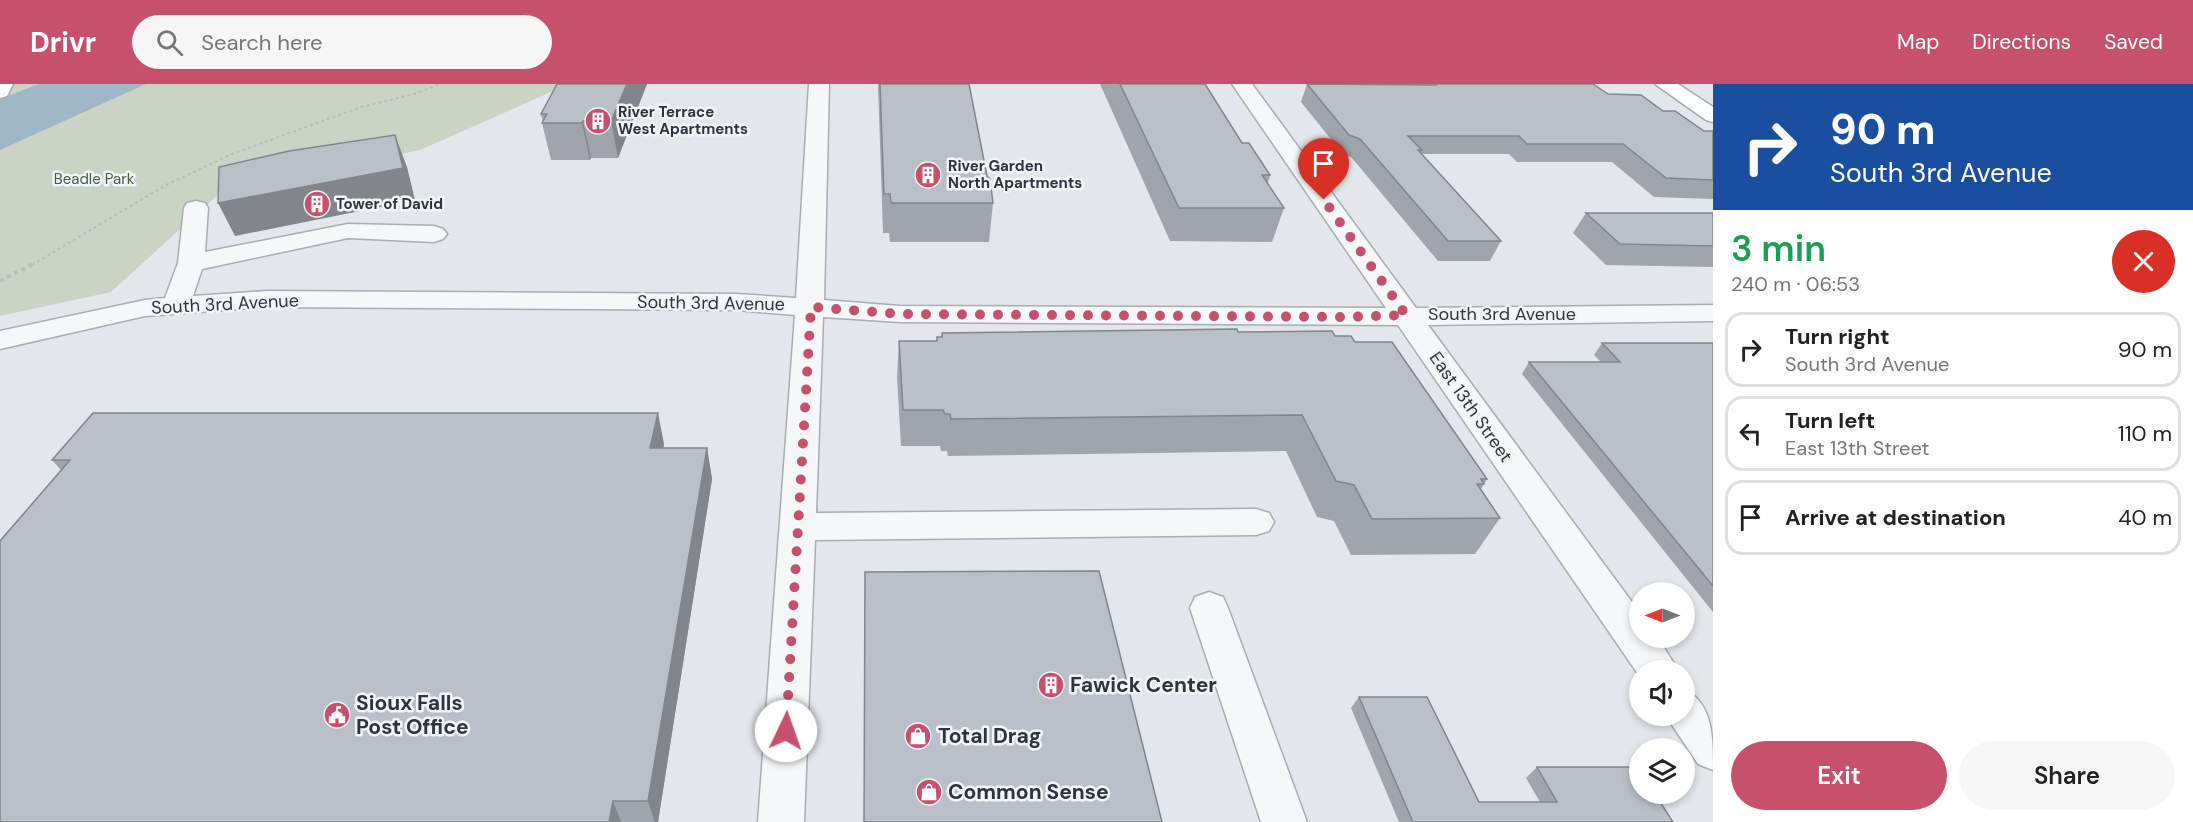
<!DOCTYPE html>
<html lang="en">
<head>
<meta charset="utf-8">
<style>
  :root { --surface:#fff; --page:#f6f6f6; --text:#222; --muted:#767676; --line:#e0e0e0; --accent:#c7506d }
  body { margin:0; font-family:"DM Sans",sans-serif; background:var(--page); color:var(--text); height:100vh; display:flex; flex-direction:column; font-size:22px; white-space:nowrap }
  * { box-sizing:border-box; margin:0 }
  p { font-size:20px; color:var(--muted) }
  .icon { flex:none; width:33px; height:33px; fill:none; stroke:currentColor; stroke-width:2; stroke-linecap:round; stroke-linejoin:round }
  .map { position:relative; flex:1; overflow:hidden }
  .side { display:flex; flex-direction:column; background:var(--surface); width:480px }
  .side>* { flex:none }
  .banner { background:#1a4fa0; color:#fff; overflow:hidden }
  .needle { width:39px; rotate:270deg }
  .buttons { position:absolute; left:1629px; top:498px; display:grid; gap:12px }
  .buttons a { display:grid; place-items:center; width:66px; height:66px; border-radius:50%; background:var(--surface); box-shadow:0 3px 9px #0003; font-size:30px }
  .pin { position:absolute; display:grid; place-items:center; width:51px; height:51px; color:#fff; margin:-62px -26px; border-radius:50% 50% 50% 0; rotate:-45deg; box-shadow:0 0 6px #0007 }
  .pin .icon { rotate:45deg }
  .me { position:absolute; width:66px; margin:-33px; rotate:3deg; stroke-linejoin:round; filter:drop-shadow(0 0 4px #0008) }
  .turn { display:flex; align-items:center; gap:21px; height:126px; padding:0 18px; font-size:27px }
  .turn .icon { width:78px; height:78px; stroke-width:2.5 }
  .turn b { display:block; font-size:42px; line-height:51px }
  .round { display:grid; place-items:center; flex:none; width:63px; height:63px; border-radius:32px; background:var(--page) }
  .head { display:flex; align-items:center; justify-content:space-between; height:102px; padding:0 18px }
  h1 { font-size:36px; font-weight:600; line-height:45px; color:#1e9e55 }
  .primary-button { display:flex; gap:12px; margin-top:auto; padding:12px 18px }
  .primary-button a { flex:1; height:69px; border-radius:36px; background:var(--accent); color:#fff; font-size:24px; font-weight:600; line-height:69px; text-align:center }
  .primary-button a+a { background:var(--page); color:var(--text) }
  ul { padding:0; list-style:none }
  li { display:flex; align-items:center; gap:18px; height:75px; margin:0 12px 9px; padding:0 6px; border:3px solid var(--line); border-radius:18px }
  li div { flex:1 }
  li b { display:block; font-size:22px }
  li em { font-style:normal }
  header { display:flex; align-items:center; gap:36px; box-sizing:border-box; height:84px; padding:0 30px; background:var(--accent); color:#fff }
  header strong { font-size:28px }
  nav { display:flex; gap:33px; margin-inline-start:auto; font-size:21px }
  .search { width:420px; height:54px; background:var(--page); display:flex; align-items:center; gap:15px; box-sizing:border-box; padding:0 21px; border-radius:33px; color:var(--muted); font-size:22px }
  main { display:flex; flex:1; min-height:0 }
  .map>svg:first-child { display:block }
  .green { fill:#cad3c4 }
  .water { fill:#a0b7c8 }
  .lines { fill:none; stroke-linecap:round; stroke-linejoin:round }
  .minor-casing { stroke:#a8adb4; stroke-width:3 }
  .major-casing { stroke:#a3acb5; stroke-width:3 }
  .path-far1 { stroke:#b8bdc1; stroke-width:2; stroke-dasharray:3 3; stroke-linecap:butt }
  .path { stroke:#b8bdc1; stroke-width:4; stroke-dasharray:4 4; stroke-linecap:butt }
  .minor { fill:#f5f7f8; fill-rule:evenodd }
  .major { fill:#fff; fill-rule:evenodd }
  .wall { fill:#a0a5ab }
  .shaded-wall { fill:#82868b }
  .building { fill:#bac0c7; stroke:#82868b; stroke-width:1.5 }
  .route { stroke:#c7506d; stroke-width:10; stroke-dasharray:0 18 }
  .labels { text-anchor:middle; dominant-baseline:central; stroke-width:5; stroke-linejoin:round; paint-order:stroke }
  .far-poi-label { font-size:15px; font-weight:bold; fill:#2b3541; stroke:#f2f5f7; text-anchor:start }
  .far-park-label { font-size:15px; fill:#435c3a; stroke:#f2f5f7 }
  .street-label { font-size:18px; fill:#2b3541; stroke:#f2f5f7 }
  .near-poi-label { font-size:21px; font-weight:bold; fill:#2b3541; stroke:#f2f5f7; text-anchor:start }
</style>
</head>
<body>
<header>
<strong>Drivr</strong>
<div class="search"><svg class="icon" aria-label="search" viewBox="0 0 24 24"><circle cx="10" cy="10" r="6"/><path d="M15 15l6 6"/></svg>Search here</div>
<nav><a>Map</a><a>Directions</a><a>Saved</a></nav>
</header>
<main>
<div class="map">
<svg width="1713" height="738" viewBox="0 0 1713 738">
  <rect width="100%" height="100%" fill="#e3e6ea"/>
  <path class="green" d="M 0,0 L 569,0 L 420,66 L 224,105 L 111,208 L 0,232 Z"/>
  <path class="water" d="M 39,0 L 146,0 L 0,66 L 0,15 Z"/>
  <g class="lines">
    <defs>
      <path id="minor" d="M 809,0 L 829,0 L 824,216 L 900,222 L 1386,224 L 1232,0 L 1252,0 L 1416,224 L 1713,221 L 1713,237 L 1428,241 L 1640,529 L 1640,554 L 1658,554 L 1678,586 L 1640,586 L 1640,593 L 1398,241 L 900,238 L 823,233 L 816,429 L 1256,425 L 1269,429 L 1274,438 L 1269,447 L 1256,451 L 815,456 L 804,738 L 758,738 L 795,231 L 736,226 L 267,223 L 145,232 L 0,265 L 0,247 L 145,216 L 165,214 L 178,179 L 184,124 L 187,119 L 196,117 L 205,119 L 208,124 L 205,168 L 348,140 L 434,142 L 443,145 L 447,150 L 443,155 L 434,158 L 348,154 L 202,185 L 193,212 L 267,207 L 736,210 L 796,214 Z
        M 1209,508 L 1223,513 L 1228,524 L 1307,738 L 1261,738 L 1190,524 L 1195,513 Z
        M 1684,605 C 1713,619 1713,653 1713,686 L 1698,680 L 1666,632 L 1684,632 Z"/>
      <path id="major" d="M 0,0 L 13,0 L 7,12 L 0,14 Z
        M 1655,0 L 1678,0 L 1713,23 L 1713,38 L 1706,36 Z"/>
    </defs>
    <use href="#minor" class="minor-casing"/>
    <use href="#major" class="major-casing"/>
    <path class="path-far1" d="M 32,181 L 166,101 L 232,70 L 361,23 L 414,10 L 440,0"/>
    <path class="path" d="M 0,197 L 35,179"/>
    <use href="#minor" class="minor"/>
    <use href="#major" class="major"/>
  </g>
  <path class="wall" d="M 557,0 L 647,0 L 618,74 L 591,74 L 590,76 L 551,76 L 542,39 L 543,38 L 541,30 Z
    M 878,0 L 969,0 L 987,92 L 993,119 L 989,158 L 890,158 L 889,149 L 883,149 Z
    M 1100,0 L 1205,0 L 1242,59 L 1270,91 L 1268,99 L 1284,124 L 1272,158 L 1170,157 Z
    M 1307,0 L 1593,0 L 1608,10 L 1663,27 L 1704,47 L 1713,47 L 1713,115 L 1654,113 L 1612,78 L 1517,78 L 1509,70 L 1421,70 L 1501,157 L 1490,177 L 1438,177 L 1352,74 L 1342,69 L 1301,18 Z
    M 1586,129 L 1713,129 L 1713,183 L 1606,181 L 1573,149 Z
    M 1238,248 L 1335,252 L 1355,258 L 1487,395 L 1481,405 L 1500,434 L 1475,470 L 1351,471 L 1334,437 L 1317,433 L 1286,367 L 948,372 L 947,367 L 941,367 L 940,362 L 901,362 L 897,293 L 899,257 L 937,257 L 937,253 L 941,253 L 942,249 Z
    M 1602,259 L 1713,259 L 1713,528 L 1522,290 L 1529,278 L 1601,278 L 1594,271 Z
    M 664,360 L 663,364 L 707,364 L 712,395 L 658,738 L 0,738 L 61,386 L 52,376 Z
    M 1359,613 L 1479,718 L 1540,718 L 1526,694 L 1537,683 L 1673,738 L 1399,738 L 1351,624 Z"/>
  <path class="shaded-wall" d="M 627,0 L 647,0 L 618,74 L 611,37 Z
    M 583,37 L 591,74 L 590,76 L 582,39 Z
    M 395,51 L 407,83 L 415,116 L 235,152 L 218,119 Z
    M 658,329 L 664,360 L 657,395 L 650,364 Z
    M 707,364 L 712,395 L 658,738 L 655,738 L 648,717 Z
    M 613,717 L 621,738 L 609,738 Z"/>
  <path class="building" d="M 557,0 L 627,0 L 611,37 L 583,37 L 582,39 L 542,39 L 547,30 L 541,30 Z
    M 880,0 L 969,0 L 987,92 L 990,95 L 993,119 L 891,119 L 890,110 L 884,110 Z
    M 1120,0 L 1205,0 L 1242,59 L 1249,59 L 1270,91 L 1262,91 L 1284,124 L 1179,124 Z
    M 1307,0 L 1436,1 L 1436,0 L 1593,0 L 1608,10 L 1641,11 L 1663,27 L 1675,27 L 1704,47 L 1713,47 L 1713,96 L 1666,94 L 1623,60 L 1527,60 L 1519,52 L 1408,52 L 1422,66 L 1418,66 L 1501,157 L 1448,157 L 1360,55 L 1349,51 Z
    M 395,51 L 403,84 L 218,119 L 219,83 L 289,67 Z
    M 1586,129 L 1713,129 L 1713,162 L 1620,160 Z
    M 1237,245 L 1238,248 L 1332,247 L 1335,252 L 1351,252 L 1355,258 L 1392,258 L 1487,395 L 1481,395 L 1484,400 L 1477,400 L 1500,434 L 1372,435 L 1354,401 L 1336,397 L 1302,331 L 951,335 L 950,330 L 945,330 L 943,326 L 903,326 L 899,257 L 937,257 L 937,253 L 942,253 L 942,249 Z
    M 1602,259 L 1713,259 L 1713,502 L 1529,278 L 1620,278 Z
    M 93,329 L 658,329 L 650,364 L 707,364 L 648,717 L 613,717 L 609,738 L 0,738 L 0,457 L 70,376 L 52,376 Z
    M 1099,487 L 1162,738 L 864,738 L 865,488 Z
    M 1359,613 L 1427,613 L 1479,718 L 1557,718 L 1537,683 L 1638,683 L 1640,685 L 1640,710 L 1655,710 L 1673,738 L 1413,738 Z"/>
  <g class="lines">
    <path class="route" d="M 786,647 L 811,223 L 900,230 L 1346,233 L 1406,231 L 1324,116"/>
  </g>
  <defs>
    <symbol id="building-disc" viewBox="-11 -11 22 22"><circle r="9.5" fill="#c7506d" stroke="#f2f5f7"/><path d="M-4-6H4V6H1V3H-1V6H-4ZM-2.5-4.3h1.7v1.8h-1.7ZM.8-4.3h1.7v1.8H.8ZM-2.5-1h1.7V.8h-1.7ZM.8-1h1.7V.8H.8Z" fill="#fff"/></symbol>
    <symbol id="civic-disc" viewBox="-11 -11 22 22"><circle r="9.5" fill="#c7506d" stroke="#f2f5f7"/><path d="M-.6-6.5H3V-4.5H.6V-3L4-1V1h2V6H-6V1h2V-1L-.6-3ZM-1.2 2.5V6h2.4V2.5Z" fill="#fff"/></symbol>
    <symbol id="shop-disc" viewBox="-11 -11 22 22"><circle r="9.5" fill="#c7506d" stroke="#f2f5f7"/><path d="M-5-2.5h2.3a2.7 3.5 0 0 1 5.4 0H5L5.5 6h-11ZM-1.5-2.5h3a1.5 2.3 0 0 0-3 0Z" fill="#fff"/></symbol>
  </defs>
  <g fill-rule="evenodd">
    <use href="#building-disc" x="583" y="22" width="30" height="30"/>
    <use href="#building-disc" x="913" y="76" width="30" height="30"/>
    <use href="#building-disc" x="302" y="105" width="30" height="30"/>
    <use href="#building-disc" x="1036" y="586" width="30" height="30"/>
    <use href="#civic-disc" x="322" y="616" width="30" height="30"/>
    <use href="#shop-disc" x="903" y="637" width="30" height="30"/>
    <use href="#shop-disc" x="914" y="693" width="30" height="30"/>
  </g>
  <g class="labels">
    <g class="far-poi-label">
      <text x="618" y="28">River Terrace<tspan x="618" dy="17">West Apartments</tspan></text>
      <text x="948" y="82">River Garden<tspan x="948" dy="17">North Apartments</tspan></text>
      <text x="336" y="120">Tower of David</text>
    </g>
    <g class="far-park-label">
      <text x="94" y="95">Beadle Park</text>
    </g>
    <g class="street-label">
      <text transform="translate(711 219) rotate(1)">South 3rd Avenue</text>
      <text transform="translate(225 220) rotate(-3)">South 3rd Avenue</text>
      <text x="1502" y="230">South 3rd Avenue</text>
      <text transform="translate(1471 323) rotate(55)">East 13th Street</text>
    </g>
    <g class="near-poi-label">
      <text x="1070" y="601">Fawick Center</text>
      <text x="356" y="619">Sioux Falls<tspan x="356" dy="24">Post Office</tspan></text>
      <text x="938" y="652">Total Drag</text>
      <text x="948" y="708">Common Sense</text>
    </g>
  </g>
</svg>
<div class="buttons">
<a><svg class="needle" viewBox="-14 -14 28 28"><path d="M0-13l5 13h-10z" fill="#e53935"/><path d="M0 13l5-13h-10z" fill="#767676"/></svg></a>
<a><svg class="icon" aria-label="sound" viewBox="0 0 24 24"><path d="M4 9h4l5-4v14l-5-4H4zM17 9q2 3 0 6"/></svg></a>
<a><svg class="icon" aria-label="layers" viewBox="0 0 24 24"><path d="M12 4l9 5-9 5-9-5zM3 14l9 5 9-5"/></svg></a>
</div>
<div class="pin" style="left:1324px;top:116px;background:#d93025"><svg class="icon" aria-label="arrive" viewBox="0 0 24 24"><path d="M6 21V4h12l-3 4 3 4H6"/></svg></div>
<svg class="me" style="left:786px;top:647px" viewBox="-20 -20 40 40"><circle r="19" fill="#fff"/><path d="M0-13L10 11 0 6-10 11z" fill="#c7506d"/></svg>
</div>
<section class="side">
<div class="banner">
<div class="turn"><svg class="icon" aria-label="right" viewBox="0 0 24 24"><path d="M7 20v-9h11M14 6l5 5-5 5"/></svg><div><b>90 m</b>South 3rd Avenue</div></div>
</div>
<div class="head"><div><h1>3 min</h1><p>240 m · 06:53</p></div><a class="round" style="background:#d93025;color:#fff"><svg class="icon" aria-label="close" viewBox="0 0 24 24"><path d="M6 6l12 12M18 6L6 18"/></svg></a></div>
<ul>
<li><svg class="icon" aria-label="right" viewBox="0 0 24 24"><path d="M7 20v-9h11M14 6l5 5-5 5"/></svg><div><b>Turn right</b><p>South 3rd Avenue</p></div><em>90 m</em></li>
<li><svg class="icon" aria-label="left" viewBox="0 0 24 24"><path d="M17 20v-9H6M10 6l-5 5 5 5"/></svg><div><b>Turn left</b><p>East 13th Street</p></div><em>110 m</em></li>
<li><svg class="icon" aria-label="arrive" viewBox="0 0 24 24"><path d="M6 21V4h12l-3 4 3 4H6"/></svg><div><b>Arrive at destination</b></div><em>40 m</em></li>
</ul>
<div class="primary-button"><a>Exit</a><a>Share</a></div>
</section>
</main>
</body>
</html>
